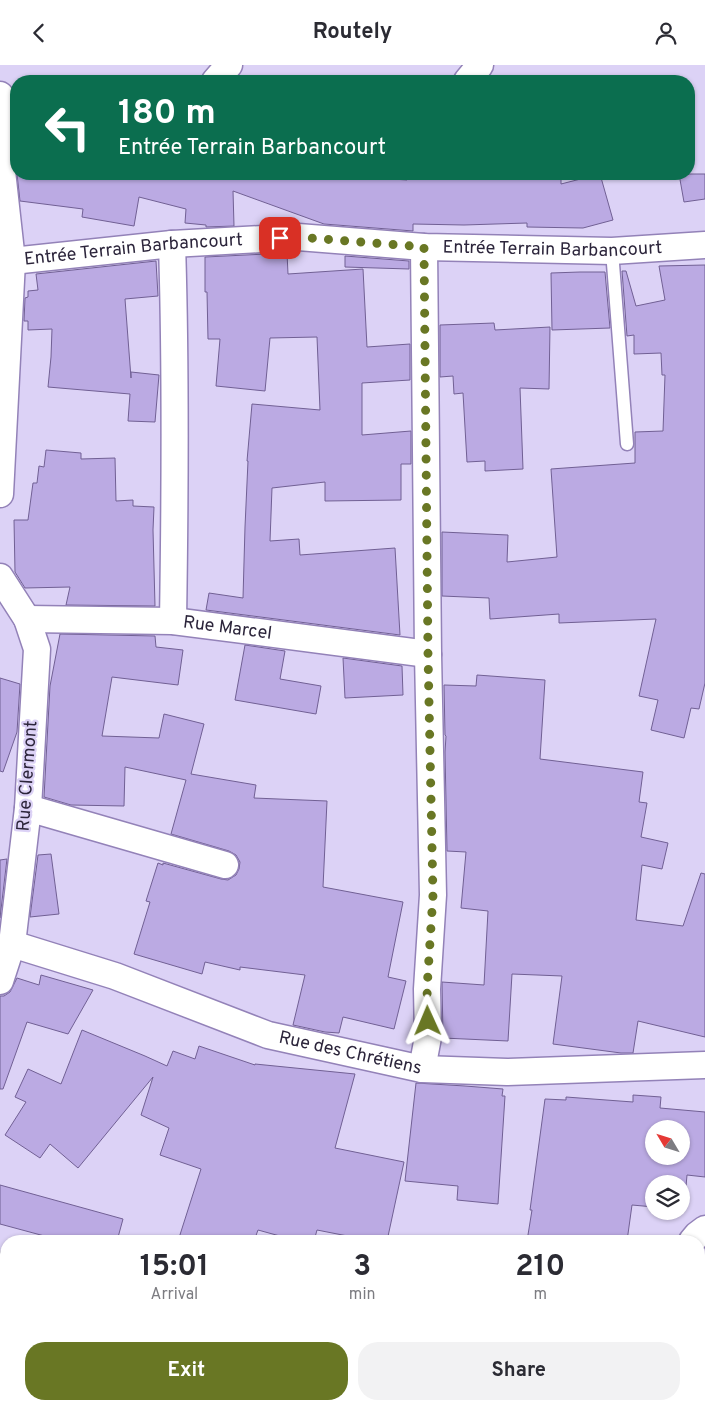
<!DOCTYPE html>
<html lang="en">
<head>
<meta charset="utf-8">
<style>
  :root { --surface:#fff; --page:#f2f2f3; --text:#2b2b33; --muted:#7c7c81; --accent:#697724 }
  body { margin:0; font-family:Overpass,sans-serif; background:var(--page); color:var(--text); height:100vh; display:flex; flex-direction:column; font-size:19px; white-space:nowrap }
  * { box-sizing:border-box; margin:0 }
  p { font-size:16px; color:var(--muted) }
  .icon { flex:none; width:28px; height:28px; fill:none; stroke:currentColor; stroke-width:2; stroke-linecap:round; stroke-linejoin:round }
  .map { position:relative; flex:1; overflow:hidden }
  .details { position:absolute; left:0px; top:1170px; width:705px; height:175px; display:flex; flex-direction:column; background:var(--surface); border-radius:20px 20px 0 0; box-shadow:0 1px 4px #0004 }
  .details>* { flex:none }
  .hud { position:absolute; left:10px; top:10px; width:685px; height:105px; border-radius:20px; box-shadow:0 1px 4px #0004; background:#0b6e4f; color:#fff; overflow:hidden }
  .needle { width:32px; rotate:308deg }
  .buttons { position:absolute; left:645px; top:1055px; display:grid; gap:10px }
  .buttons a { display:grid; place-items:center; width:45px; height:45px; border-radius:50%; background:var(--surface); box-shadow:0 1px 4px #0004; font-size:25px }
  .pin { position:absolute; display:grid; place-items:center; width:42px; height:42px; color:#fff; margin:-21px; border-radius:10px; box-shadow:0 2px 8px #0006 }
  .me { position:absolute; width:55px; margin:-28px; rotate:359deg; stroke-linejoin:round; filter:drop-shadow(0 0 4px #0008) }
  .turn { display:flex; align-items:center; gap:18px; height:105px; padding:0 25px; font-size:22px }
  .turn .icon { width:65px; height:65px; stroke-width:2.5 }
  .turn b { display:block; font-size:35px; line-height:42px }
  .eta { display:flex; justify-content:space-evenly; align-items:center; height:85px; text-align:center }
  .eta b { font-size:30px; font-weight:700; line-height:35px }
  .cta { display:flex; gap:10px; margin-top:auto; padding:10px 25px }
  .cta a { flex:1; height:58px; border-radius:20px; background:var(--accent); color:#fff; font-size:20px; font-weight:700; line-height:58px; text-align:center }
  .cta a+a { background:var(--page); color:var(--text) }
  header { display:flex; justify-content:space-between; align-items:center; height:65px; padding:0 25px; background:var(--surface); font-size:22px; font-weight:700 }
  .map>svg:first-child { display:block }
  .building { fill:#bbaae3; stroke:#716094; fill-rule:evenodd }
  .lines { fill:none; stroke-linecap:round; stroke-linejoin:round }
  .service-casing { stroke:#9382b8; stroke-width:15 }
  .minor-casing { stroke:#9382b8; stroke-width:29 }
  .path { stroke:#8a829f; stroke-width:3; stroke-dasharray:5 2.5; stroke-linecap:butt }
  .service { stroke:#fff; stroke-width:12 }
  .minor { stroke:#fff; stroke-width:26 }
  .route { stroke:#697724; stroke-width:9; stroke-dasharray:0 16.2 }
  .labels { text-anchor:middle; dominant-baseline:central; stroke-width:4.5; stroke-linejoin:round; paint-order:stroke }
  .street-label { font-size:18px; fill:#2c253b; stroke:#dcd2f6 }
</style>
</head>
<body>
<header><svg class="icon" aria-label="back" viewBox="0 0 24 24"><path d="M15 5l-7 7 7 7"/></svg>Routely<svg class="icon" aria-label="person" viewBox="0 0 24 24"><circle cx="12" cy="8" r="4"/><path d="M4 21q1-7 8-7t8 7"/></svg></header>
<div class="map">
<svg width="705" height="1345" viewBox="0 0 705 1345">
  <rect width="100%" height="100%" fill="#dcd2f6"/>
  <path class="building" d="M 17,109 L 321,109 L 407,115 L 407,109 L 561,109 L 561,119 L 600,109 L 613,155 L 583,163 L 527,162 L 527,158 L 464,160 L 413,159 L 413,166 L 324,159 L 233,126 L 234,161 L 206,162 L 206,160 L 185,158 L 186,144 L 139,132 L 134,161 L 82,152 L 83,144 L 20,136 Z
    M 679,109 L 705,109 L 705,134 L 684,137 Z
    M 287,188 L 288,209 L 363,204 L 367,282 L 410,279 L 410,315 L 362,318 L 362,370 L 411,366 L 411,399 L 401,399 L 401,435 L 325,436 L 325,417 L 272,423 L 270,476 L 299,474 L 300,490 L 395,483 L 400,570 L 206,545 L 209,528 L 243,533 L 245,462 L 248,396 L 247,396 L 252,339 L 320,345 L 317,272 L 270,273 L 265,326 L 216,321 L 220,274 L 208,274 L 207,227 L 205,227 L 205,192 Z
    M 345,191 L 409,196 L 409,204 L 345,202 Z
    M 156,196 L 158,231 L 125,234 L 131,313 L 131,307 L 159,310 L 155,357 L 128,356 L 130,329 L 48,322 L 51,292 L 52,264 L 28,265 L 28,256 L 24,256 L 25,233 L 28,232 L 28,226 L 38,225 L 36,209 Z
    M 705,200 L 705,618 L 699,644 L 691,643 L 684,673 L 651,665 L 658,635 L 639,631 L 656,554 L 559,558 L 559,549 L 490,554 L 489,533 L 442,531 L 442,467 L 508,470 L 507,497 L 557,492 L 551,404 L 635,398 L 635,367 L 663,366 L 665,310 L 662,310 L 661,288 L 634,289 L 634,270 L 627,271 L 622,206 L 626,206 L 636,241 L 665,235 L 659,201 Z
    M 580,207 L 605,207 L 610,263 L 552,265 L 551,208 Z
    M 494,258 L 495,265 L 550,262 L 549,324 L 520,323 L 523,404 L 485,406 L 485,396 L 467,397 L 463,328 L 454,329 L 453,311 L 440,312 L 440,260 Z
    M 46,385 L 81,388 L 81,394 L 115,393 L 116,436 L 133,435 L 133,441 L 154,442 L 153,465 L 155,541 L 66,540 L 70,522 L 25,523 L 15,507 L 14,455 L 28,455 L 33,418 L 37,418 L 39,401 L 44,402 Z
    M 60,569 L 155,571 L 156,582 L 183,585 L 178,620 L 112,612 L 102,671 L 159,673 L 164,649 L 204,659 L 191,709 L 256,720 L 254,733 L 327,736 L 323,822 L 403,837 L 388,912 L 406,916 L 394,964 L 343,952 L 339,968 L 325,967 L 293,960 L 305,910 L 240,902 L 240,905 L 205,897 L 202,909 L 134,889 L 150,837 L 146,836 L 158,798 L 163,800 L 163,798 L 221,814 L 228,815 L 236,810 L 239,804 L 240,797 L 236,790 L 229,786 L 171,769 L 186,715 L 125,702 L 124,741 L 71,740 L 44,732 L 50,621 Z
    M 245,580 L 285,586 L 280,614 L 321,621 L 316,649 L 235,635 Z
    M 343,593 L 402,601 L 403,630 L 345,633 Z
    M 477,610 L 545,615 L 540,694 L 643,707 L 639,737 L 647,738 L 641,772 L 668,778 L 662,804 L 642,800 L 636,855 L 683,861 L 701,808 L 705,809 L 705,972 L 638,956 L 633,988 L 621,988 L 553,979 L 562,911 L 512,909 L 508,976 L 443,973 L 442,917 L 484,920 L 488,846 L 461,843 L 466,787 L 447,786 L 445,687 L 446,671 L 445,670 L 444,620 L 476,621 Z
    M 0,613 L 20,619 L 17,667 L 3,707 L 0,706 Z
    M 51,789 L 59,849 L 30,852 L 38,790 Z
    M 7,794 L 0,853 L 0,795 Z
    M 41,910 L 93,925 L 68,969 L 27,957 L 3,1024 L 0,1024 L 0,931 L 4,931 L 10,927 L 17,913 L 39,920 Z
    M 82,965 L 145,991 L 167,1001 L 173,986 L 195,994 L 199,981 L 255,1000 L 255,999 L 355,1009 L 335,1083 L 404,1097 L 387,1176 L 373,1176 L 317,1165 L 314,1176 L 298,1176 L 258,1165 L 254,1176 L 178,1176 L 201,1104 L 160,1090 L 169,1063 L 141,1050 L 153,1012 L 78,1103 L 50,1079 L 40,1093 L 5,1070 L 26,1037 L 15,1032 L 28,1004 L 61,1019 Z
    M 416,1018 L 465,1021 L 503,1024 L 502,1031 L 505,1031 L 498,1139 L 457,1135 L 458,1121 L 405,1116 Z
    M 633,1030 L 661,1032 L 660,1043 L 705,1047 L 705,1112 L 687,1110 L 684,1144 L 681,1144 L 681,1119 L 654,1119 L 654,1142 L 632,1140 L 627,1176 L 527,1176 L 532,1145 L 530,1145 L 545,1034 L 566,1035 L 566,1032 L 633,1037 ZM 654,1064 L 681,1064 L 681,1091 L 654,1091 Z
    M 0,1120 L 123,1154 L 117,1176 L 63,1176 L 0,1159 Z"/>
  <g class="lines">
    <defs>
      <path id="service" d="M 612,186 L 627,379"/>
      <g id="minor">
        <path d="M 215,16 L 229,0"/>
        <path d="M 467,16 L 480,0"/>
        <path d="M 0,30 L 0,88 L 12,196 L 0,429"/>
        <path d="M 172,179 C 176,305 175,431 173,556"/>
        <path id="s1" d="M 12,196 L 172,179 L 298,172 L 424,182 L 612,186 L 705,180"/>
        <path d="M 0,512 L 27,554 L 37,584 L 28,743 L 12,879 L 0,916"/>
        <path id="s2" d="M 27,554 L 173,556 L 428,589"/>
        <path d="M 28,743 L 225,800"/>
        <path id="s3" d="M 12,879 L 115,911 L 268,970 L 422,1004 L 507,1007 L 705,1000"/>
        <path d="M 422,1004 L 428,972 L 427,924 L 433,830 L 428,589 L 424,182"/>
        <path d="M 692,1176 L 697,1170 L 705,1164"/>
        <path d="M 699,1315 L 705,1316"/>
        <path d="M 644,1345 L 645,1339"/>
      </g>
    </defs>
    <use href="#service" class="service-casing"/>
    <use href="#minor" class="minor-casing"/>
    <path class="path" d="M 0,1187 L 6,1188"/>
    <use href="#service" class="service"/>
    <use href="#minor" class="minor"/>
  </g>
  <g class="lines">
    <path class="route" d="M 280,173 L 298,172 L 424,182 L 428,589 L 433,830 L 427,924 L 428,956"/>
  </g>
  <g class="labels">
    <g class="street-label">
      <text stroke="none"><textPath href="#s1" startOffset="542">Entrée Terrain Barbancourt</textPath></text>
      <text stroke="none"><textPath href="#s1" startOffset="122">Entrée Terrain Barbancourt</textPath></text>
      <text stroke="none"><textPath href="#s2" startOffset="201">Rue Marcel</textPath></text>
      <text transform="translate(28 711) rotate(-86)">Rue Clermont</text>
      <text stroke="none"><textPath href="#s3" startOffset="356">Rue des Chrétiens</textPath></text>
    </g>
  </g>
</svg>
<div class="buttons">
<a><svg class="needle" viewBox="-14 -14 28 28"><path d="M0-13l5 13h-10z" fill="#e53935"/><path d="M0 13l5-13h-10z" fill="#7c7c81"/></svg></a>
<a><svg class="icon" aria-label="layers" viewBox="0 0 24 24"><path d="M12 4l9 5-9 5-9-5zM3 14l9 5 9-5"/></svg></a>
</div>
<div class="pin" style="left:280px;top:173px;background:#d93025"><svg class="icon" aria-label="arrive" viewBox="0 0 24 24"><path d="M6 21V4h12l-3 4 3 4H6"/></svg></div>
<svg class="me" style="left:428px;top:956px" viewBox="-20 -20 40 40"><path d="M0-17L14 15 0 8-14 15z" fill="#697724" stroke="#fff" stroke-width="4"/></svg>
<div class="hud">
<div class="turn"><svg class="icon" aria-label="left" viewBox="0 0 24 24"><path d="M17 20v-9H6M10 6l-5 5 5 5"/></svg><div><b>180 m</b>Entrée Terrain Barbancourt</div></div>
</div>
<section class="details">
<div class="eta">
<div><b>15:01</b><p>Arrival</p></div>
<div><b>3</b><p>min</p></div>
<div><b>210</b><p>m</p></div>
</div>
<div class="cta"><a>Exit</a><a>Share</a></div>
</section>
</div>
</body>
</html>
